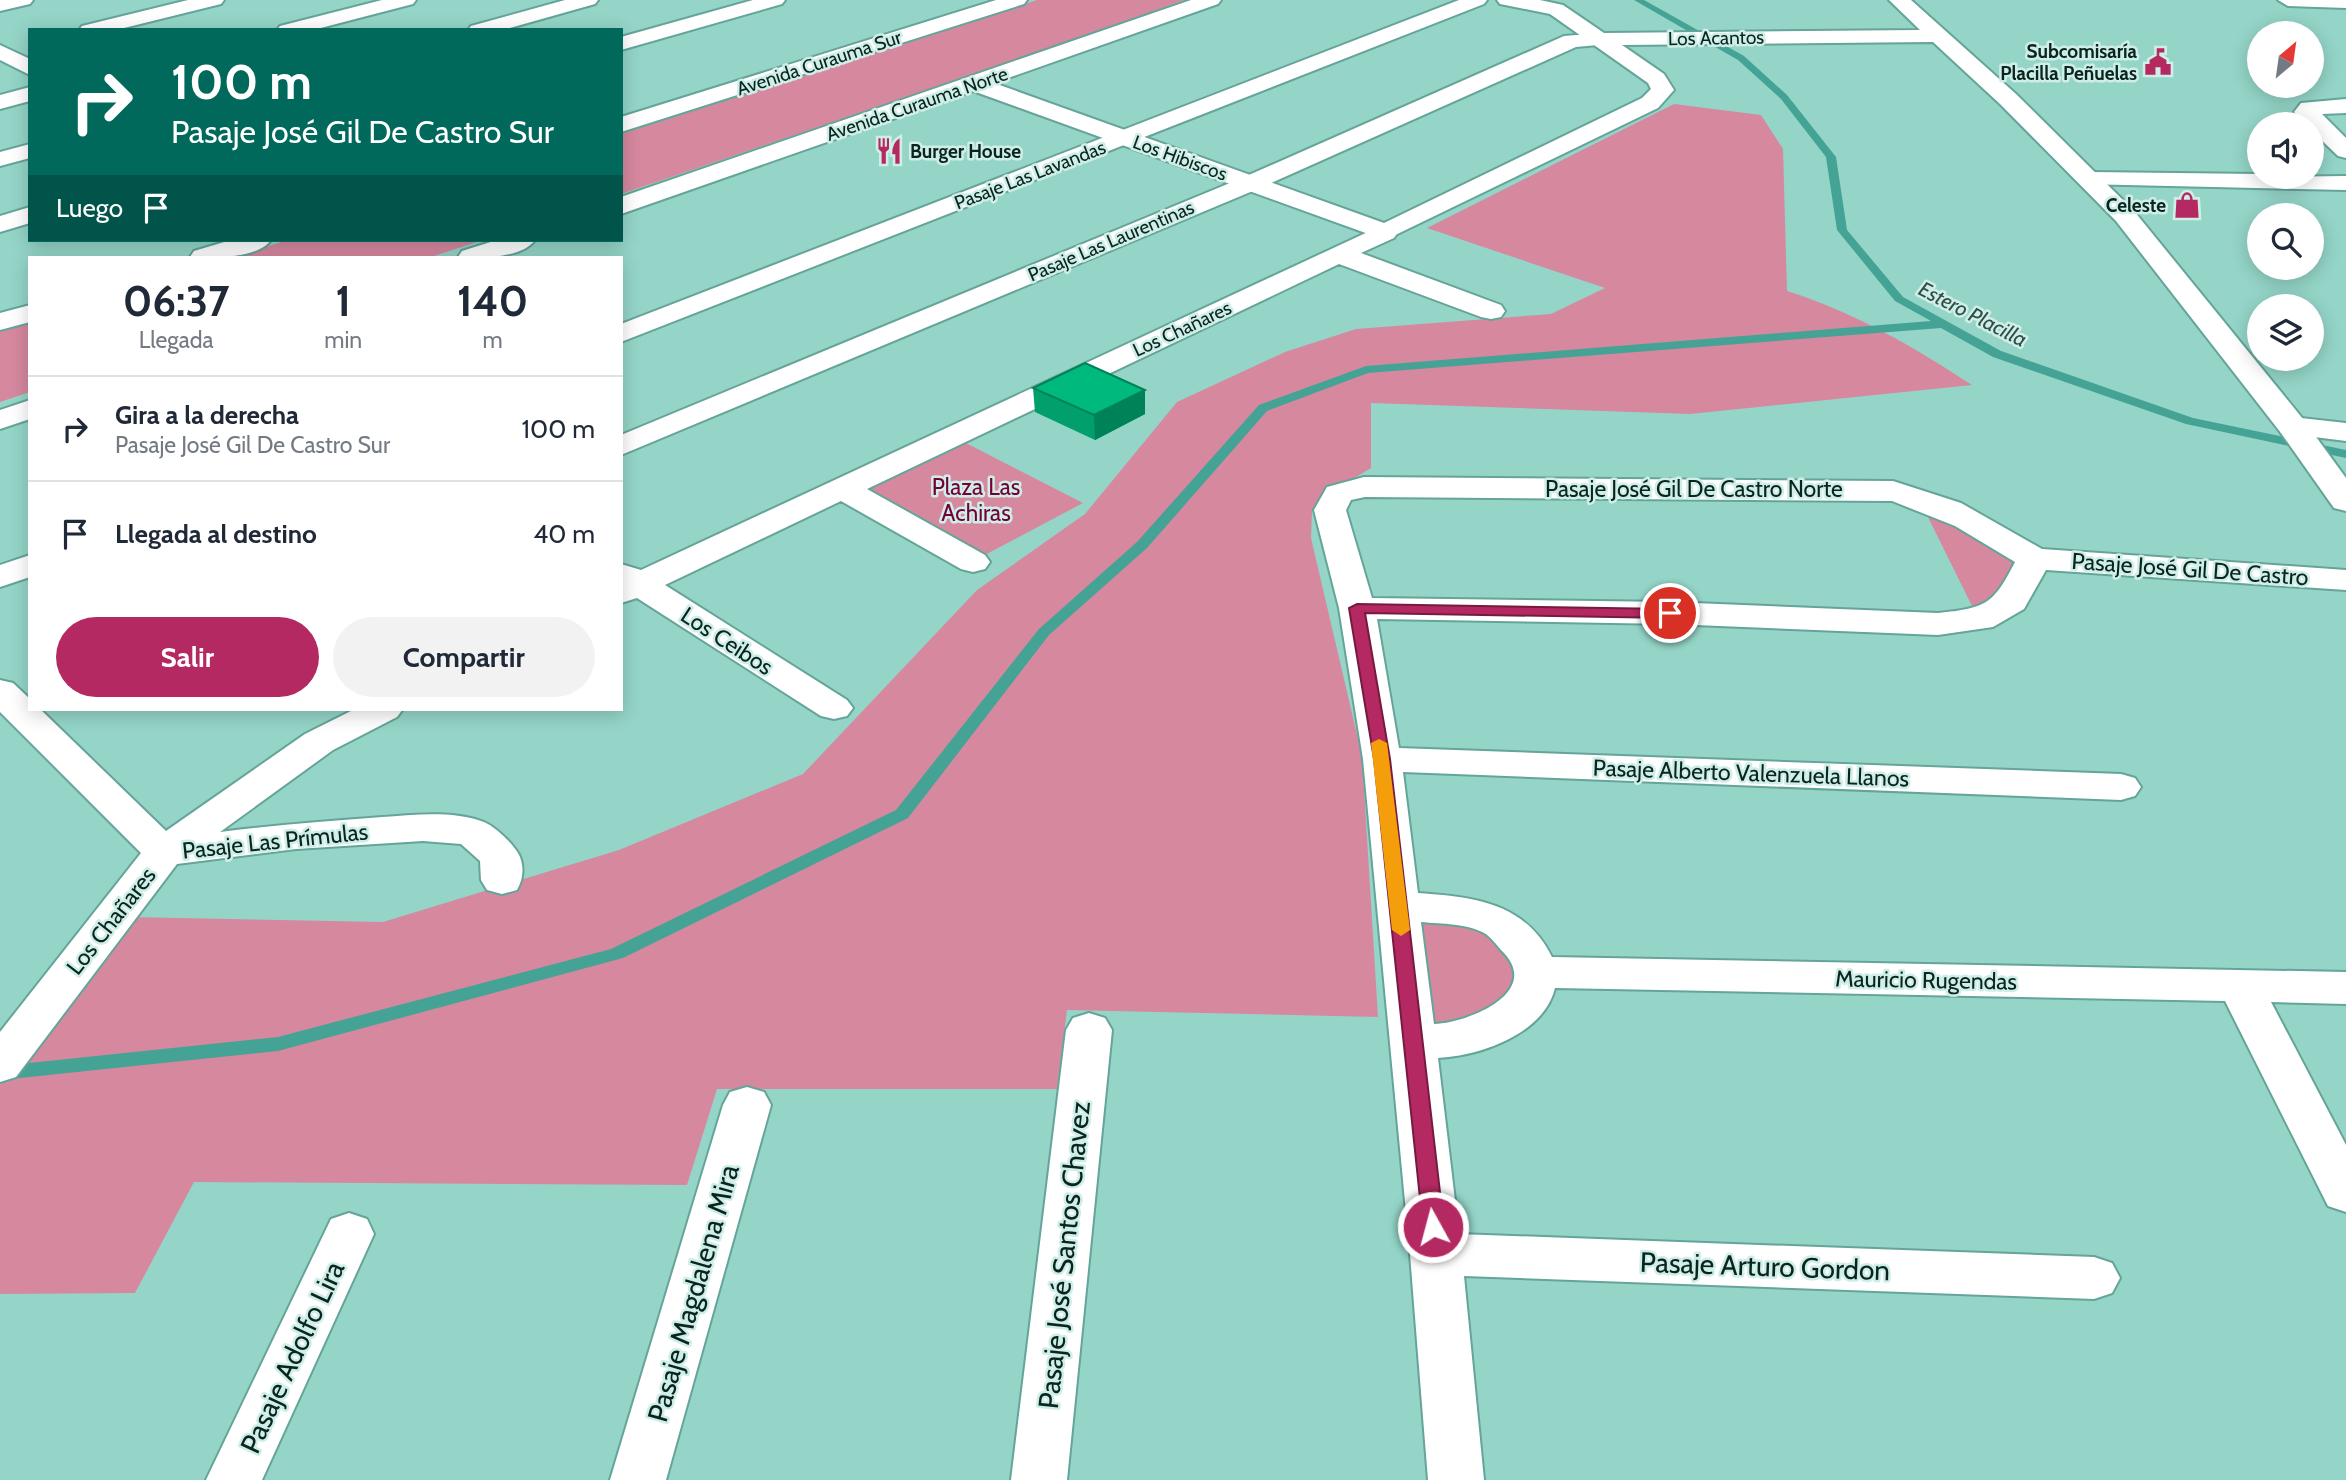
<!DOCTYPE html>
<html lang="es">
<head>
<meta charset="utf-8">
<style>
  :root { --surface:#fff; --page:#f2f2f3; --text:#1f2937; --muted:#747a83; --line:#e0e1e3; --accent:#b52962 }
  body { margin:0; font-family:Cabin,sans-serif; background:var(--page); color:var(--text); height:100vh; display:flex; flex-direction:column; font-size:26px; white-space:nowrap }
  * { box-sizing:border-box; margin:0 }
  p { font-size:23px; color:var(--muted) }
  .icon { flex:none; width:38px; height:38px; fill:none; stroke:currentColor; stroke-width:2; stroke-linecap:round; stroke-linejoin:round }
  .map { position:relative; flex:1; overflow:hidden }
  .drawer { position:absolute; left:28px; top:256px; width:595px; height:455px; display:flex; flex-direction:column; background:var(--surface); border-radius:0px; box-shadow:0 4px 18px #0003 }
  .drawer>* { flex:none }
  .guide { position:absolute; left:28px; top:28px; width:595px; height:214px; border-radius:0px; box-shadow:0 4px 18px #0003; background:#00695c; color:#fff; overflow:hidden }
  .needle { width:46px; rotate:29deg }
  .buttons { position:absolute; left:2247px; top:21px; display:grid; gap:14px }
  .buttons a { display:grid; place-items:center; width:77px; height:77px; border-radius:50%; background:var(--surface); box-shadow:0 4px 18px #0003; font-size:35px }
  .pin { position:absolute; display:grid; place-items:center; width:60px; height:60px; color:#fff; margin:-30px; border:4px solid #fff; border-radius:50%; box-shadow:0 2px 7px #0007 }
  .me { position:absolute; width:77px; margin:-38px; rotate:353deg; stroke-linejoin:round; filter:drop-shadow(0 0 5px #0008) }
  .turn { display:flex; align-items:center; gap:24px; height:147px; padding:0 28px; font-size:32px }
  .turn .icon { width:91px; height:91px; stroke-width:2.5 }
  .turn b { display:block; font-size:49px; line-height:60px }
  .then { display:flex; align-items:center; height:66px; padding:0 28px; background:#0003; gap:14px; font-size:26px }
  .eta { display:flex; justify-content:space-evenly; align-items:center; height:119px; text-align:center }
  .eta b { font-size:42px; font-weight:700; line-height:49px }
  .button { display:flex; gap:14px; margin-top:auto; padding:14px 28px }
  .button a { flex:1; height:80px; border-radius:42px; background:var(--accent); color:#fff; font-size:28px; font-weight:700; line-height:80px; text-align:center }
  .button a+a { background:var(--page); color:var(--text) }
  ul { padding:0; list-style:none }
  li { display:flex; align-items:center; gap:21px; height:105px; padding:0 28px; border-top:2px solid var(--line) }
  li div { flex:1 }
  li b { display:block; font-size:26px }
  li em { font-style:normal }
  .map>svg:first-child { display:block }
  .green { fill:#d6889f }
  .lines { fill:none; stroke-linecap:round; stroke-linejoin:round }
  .stream { fill:#44a394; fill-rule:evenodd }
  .street-casing { stroke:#65a499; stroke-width:4 }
  .secondary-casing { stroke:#65a499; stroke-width:4 }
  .street { fill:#fff; fill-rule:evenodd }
  .secondary { fill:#fff; fill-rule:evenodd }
  .wall { fill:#009f6c }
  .shaded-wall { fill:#008258 }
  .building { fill:#00b97d; stroke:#008258; stroke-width:2 }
  .route { fill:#b52962; stroke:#761b40; stroke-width:2 }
  .slow { fill:#f59e0b }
  .labels { text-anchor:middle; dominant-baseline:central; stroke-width:5; stroke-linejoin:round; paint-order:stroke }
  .far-street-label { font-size:19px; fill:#0a2520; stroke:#cfeee7 }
  .far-poi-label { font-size:19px; font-weight:bold; fill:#0a2520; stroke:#cfeee7; text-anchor:end }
  .far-water-label { font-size:21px; font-style:italic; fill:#304e48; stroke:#cfeee7 }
  .park-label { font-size:23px; fill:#740038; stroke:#cfeee7 }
  .street-label { font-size:23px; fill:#0a2520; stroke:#cfeee7 }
  .near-street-label { font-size:28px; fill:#0a2520; stroke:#cfeee7 }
</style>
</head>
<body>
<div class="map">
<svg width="2346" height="1480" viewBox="0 0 2346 1480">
  <rect width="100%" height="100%" fill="#94d5c8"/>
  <path class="green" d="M 1037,0 L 1184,0 L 1076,40 L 621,194 L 621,134 Z
    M 1674,104 L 1761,115 L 1783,149 L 1787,291 C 1854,312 1914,347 1972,385 L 1690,414 L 1371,403 L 1371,468 L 1331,492 L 1312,511 L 1311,538 L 1362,756 L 1378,1017 L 1067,1010 L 1057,1089 L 717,1089 L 687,1185 L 194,1182 L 135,1293 L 0,1294 L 0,1085 L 128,917 L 383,922 L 619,850 L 803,774 L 977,590 L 1085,514 L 1177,402 L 1285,352 L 1356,329 L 1551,314 L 1605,288 L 1427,228 Z
    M 288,240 L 483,240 L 431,257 L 233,257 Z
    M 30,323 L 30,392 L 0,402 L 0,332 Z
    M 958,439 L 1083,503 L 981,557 L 856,487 Z
    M 1923,507 L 2017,558 L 2010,588 L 1974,610 Z
    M 1398,906 L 1501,924 L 1530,1000 L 1411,1042 Z"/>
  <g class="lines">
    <path class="stream" d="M 1634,0 L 1644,0 L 1744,56 L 1787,95 L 1836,157 L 1847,230 L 1903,297 L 2001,351 L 2193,418 L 2346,450 L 2346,458 L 2186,424 L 1993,357 L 1941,328 L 1368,373 L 1267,411 L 1147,548 L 1049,635 L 908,818 L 623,958 L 278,1051 L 10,1079 L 3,1077 L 0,1072 L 3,1067 L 10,1065 L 278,1037 L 611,949 L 896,810 L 1039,629 L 1137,542 L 1259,405 L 1366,366 L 1931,321 L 1895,301 L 1837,230 L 1826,157 L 1781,99 L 1738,60 Z"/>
    <defs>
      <path id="street" d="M 0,0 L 33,0 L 30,4 L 0,11 Z
        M 188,0 L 224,0 L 221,4 L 116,30 L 79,30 L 82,26 Z
        M 382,0 L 416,0 L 413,4 L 313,30 L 277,30 L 280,26 Z
        M 565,0 L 598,0 L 595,4 L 503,30 L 468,30 L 471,26 Z
        M 753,0 L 785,0 L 782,4 L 621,50 L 621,37 Z
        M 1459,0 L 1487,0 L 1484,4 L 621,342 L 621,324 Z
        M 2278,0 L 2346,0 L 2346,8 L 2288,6 Z
        M 1601,33 L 1612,39 L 1609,44 L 1576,47 L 1260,188 L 621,455 L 621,435 L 1242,178 L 1564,36 Z
        M 0,45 L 30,59 L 30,75 L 0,60 Z
        M 30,87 L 30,101 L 0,109 L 0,95 Z
        M 2346,99 L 2346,113 L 2322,114 L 2346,138 L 2346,158 L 2338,156 L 2312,131 L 2312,124 L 2305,124 L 2294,112 L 2301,103 Z
        M 30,144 L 30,158 L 0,166 L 0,152 Z
        M 2091,172 L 2259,174 L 2259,177 L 2346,176 L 2346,190 L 2082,184 L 2079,179 L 2082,174 Z
        M 30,207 L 30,223 L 0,232 L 0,216 Z
        M 1385,224 L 1394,226 L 1398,232 L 1394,238 L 1361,253 L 1501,305 L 1505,311 L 1501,317 L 1491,319 L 1481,317 L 1339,264 L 867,489 L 985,555 L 990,562 L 985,569 L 973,572 L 961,569 L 841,501 L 665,585 L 847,700 L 853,708 L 847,716 L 834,719 L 821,716 L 637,598 L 621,603 L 621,564 L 641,570 Z
        M 2292,417 L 2346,423 L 2346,441 L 2281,433 L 2277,426 L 2281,419 Z
        M 1364,477 L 1893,481 L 1961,503 L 2042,549 L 2346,570 L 2346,590 L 2046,570 L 2024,609 L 1993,627 L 1938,635 L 1670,624 L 1377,619 L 1399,748 L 2121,774 L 2135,778 L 2141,787 L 2135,796 L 2121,800 L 1403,772 L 1418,893 C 1473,897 1525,902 1552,957 L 2346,972 L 2346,1004 L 2271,1002 L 2346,1145 L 2346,1212 L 2328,1206 L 2225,1001 L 1555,988 C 1544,1034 1480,1056 1438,1058 L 1459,1234 L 2094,1257 L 2112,1263 L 2120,1278 L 2112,1293 L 2094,1299 L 1464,1276 L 1484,1480 L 1428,1480 L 1410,1254 L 1363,759 L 1339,608 L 1314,510 L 1327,487 ZM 1365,497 L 1892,501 L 1955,526 L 2015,562 C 1993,605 1986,608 1938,613 L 1670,602 L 1372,598 L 1346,510 L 1351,500 ZM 1421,922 C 1442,924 1467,923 1486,934 C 1491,938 1497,945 1501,950 C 1545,992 1468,1023 1434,1024 Z
        M 30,555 L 30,577 L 0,587 L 0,565 Z
        M 0,680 L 13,683 L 30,699 L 30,709 L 40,709 L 166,831 L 305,734 L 355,709 L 403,709 L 397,717 L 333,750 L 220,832 C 274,825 327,821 382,817 C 413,815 453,810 484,822 C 494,826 510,841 516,850 C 525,862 524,878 517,890 L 502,894 L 487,890 L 481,880 L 480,861 L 461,844 L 423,841 L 296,849 L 177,864 L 16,1077 L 0,1082 L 0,1032 L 141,853 L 0,712 Z
        M 1089,1013 L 1105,1018 L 1112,1030 L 1067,1480 L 1011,1480 L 1066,1030 L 1073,1018 Z
        M 747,1087 L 764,1092 L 771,1105 L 666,1480 L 610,1480 L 723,1105 L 730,1092 Z
        M 349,1213 L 367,1219 L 374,1234 L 262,1480 L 206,1480 L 331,1219 Z"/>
      <path id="secondary" d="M 996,0 L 1027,0 L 1024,4 L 621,132 L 621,117 Z
        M 1191,0 L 1221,0 L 1218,4 L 994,83 L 1384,223 L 1642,98 L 1651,89 L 1648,83 L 1550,14 L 1500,4 L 1497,0 L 1540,0 L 1563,5 L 1604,33 L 1920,30 L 1889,0 L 1911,0 L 2016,94 L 2134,211 L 2303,419 L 2346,478 L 2346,511 L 2334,508 L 2281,433 L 2116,221 L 2000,104 L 1933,42 L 1622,45 L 1664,74 L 1674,90 L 1658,108 L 1385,240 L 973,91 L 621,214 L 621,197 Z
        M 231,240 L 271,240 C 258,259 210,258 190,257 L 194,251 Z
        M 497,240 L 535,240 C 522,259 478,258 458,257 L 462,251 Z
        M 30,305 L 30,322 L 0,330 L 0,313 Z
        M 30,400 L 30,419 L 0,429 L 0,410 Z"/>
    </defs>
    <use href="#street" class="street-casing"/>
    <use href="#secondary" class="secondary-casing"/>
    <use href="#street" class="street"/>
    <use href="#secondary" class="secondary"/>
  </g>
  <path class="wall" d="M 1033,388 L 1145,414 L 1095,440 L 1035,412 Z"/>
  <path class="shaded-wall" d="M 1145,390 L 1145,414 L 1095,440 L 1094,415 Z"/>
  <path class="building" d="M 1085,363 L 1145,390 L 1094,415 L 1033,388 Z"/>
  <path class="route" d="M 1357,604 L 1670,609 L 1677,613 L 1670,618 L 1365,613 L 1390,759 L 1444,1227 L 1440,1233 L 1433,1236 L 1426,1233 L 1423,1227 L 1374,759 L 1349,608 Z"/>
  <path class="slow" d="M 1379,739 L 1387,743 L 1410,930 L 1401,936 L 1392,930 L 1371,743 Z"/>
  <defs>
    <symbol id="civic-bare" viewBox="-9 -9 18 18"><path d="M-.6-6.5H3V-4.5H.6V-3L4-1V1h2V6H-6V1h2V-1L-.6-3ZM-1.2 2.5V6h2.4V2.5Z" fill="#b52962" stroke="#cfeee7" stroke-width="2.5" paint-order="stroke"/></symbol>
    <symbol id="restaurant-bare" viewBox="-9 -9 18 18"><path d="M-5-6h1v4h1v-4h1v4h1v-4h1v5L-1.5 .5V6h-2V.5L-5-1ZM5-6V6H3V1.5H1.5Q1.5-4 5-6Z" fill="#b52962" stroke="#cfeee7" stroke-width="2.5" paint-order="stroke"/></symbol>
    <symbol id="shop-bare" viewBox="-9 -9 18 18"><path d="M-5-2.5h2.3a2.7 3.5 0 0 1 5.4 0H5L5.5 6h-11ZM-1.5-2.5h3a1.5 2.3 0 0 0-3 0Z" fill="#b52962" stroke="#cfeee7" stroke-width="2.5" paint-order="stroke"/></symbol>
  </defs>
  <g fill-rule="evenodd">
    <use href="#civic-bare" x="2139" y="43" width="38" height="38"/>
    <use href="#restaurant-bare" x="870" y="132" width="38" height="38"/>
    <use href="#shop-bare" x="2168" y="186" width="38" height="38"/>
  </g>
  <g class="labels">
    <g class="far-street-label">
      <text transform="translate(1716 38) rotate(-1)">Los Acantos</text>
      <text transform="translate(819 63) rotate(-18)">Avenida Curauma Sur</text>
      <text transform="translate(917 104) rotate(-19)">Avenida Curauma Norte</text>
      <text transform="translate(1180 158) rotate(20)">Los Hibiscos</text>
      <text transform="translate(1030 175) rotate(-21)">Pasaje Las Lavandas</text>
      <text transform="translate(1111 241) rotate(-23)">Pasaje Las Laurentinas</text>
      <text transform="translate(1182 329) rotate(-25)">Los Chañares</text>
    </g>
    <g class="far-poi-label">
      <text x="2137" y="51">Subcomisaría<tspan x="2137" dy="22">Placilla Peñuelas</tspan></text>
      <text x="910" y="151" text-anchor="start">Burger House</text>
      <text x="2166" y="205">Celeste</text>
    </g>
    <g class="far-water-label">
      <text transform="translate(1973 314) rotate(27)">Estero Placilla</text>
    </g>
    <g class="park-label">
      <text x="976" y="487">Plaza Las<tspan x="976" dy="26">Achiras</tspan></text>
    </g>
    <g class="street-label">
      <text x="1694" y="489">Pasaje José Gil De Castro Norte</text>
      <text transform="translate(2190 569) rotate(4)">Pasaje José Gil De Castro</text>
      <text transform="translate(727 641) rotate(33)">Los Ceibos</text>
      <text transform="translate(1751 773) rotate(2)">Pasaje Alberto Valenzuela Llanos</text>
      <text transform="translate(275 841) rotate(-6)">Pasaje Las Prímulas</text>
      <text transform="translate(111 921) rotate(-52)">Los Chañares</text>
      <text transform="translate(1926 980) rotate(1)">Mauricio Rugendas</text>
    </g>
    <g class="near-street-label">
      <text transform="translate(1064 1255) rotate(-84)">Pasaje José Santos Chavez</text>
      <text transform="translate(1765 1266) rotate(2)">Pasaje Arturo Gordon</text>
      <text transform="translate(693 1293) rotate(-74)">Pasaje Magdalena Mira</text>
      <text transform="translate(292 1357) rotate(-65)">Pasaje Adolfo Lira</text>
    </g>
  </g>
</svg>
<div class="buttons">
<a><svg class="needle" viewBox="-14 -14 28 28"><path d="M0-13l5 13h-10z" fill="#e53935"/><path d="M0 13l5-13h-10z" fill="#747a83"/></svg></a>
<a><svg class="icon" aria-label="sound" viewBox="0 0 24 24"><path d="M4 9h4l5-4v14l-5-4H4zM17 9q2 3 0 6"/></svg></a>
<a><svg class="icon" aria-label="search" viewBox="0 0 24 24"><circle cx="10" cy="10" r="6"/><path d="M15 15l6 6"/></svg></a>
<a><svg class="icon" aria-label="layers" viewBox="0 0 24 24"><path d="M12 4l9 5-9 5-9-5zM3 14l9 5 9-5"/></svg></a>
</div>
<div class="pin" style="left:1670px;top:613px;background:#d93025"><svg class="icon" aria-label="arrive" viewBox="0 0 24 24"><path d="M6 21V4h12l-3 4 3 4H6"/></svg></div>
<svg class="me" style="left:1433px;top:1227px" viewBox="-20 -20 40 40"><circle r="17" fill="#b52962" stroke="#fff" stroke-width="3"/><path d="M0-11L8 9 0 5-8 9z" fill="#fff"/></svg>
<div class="guide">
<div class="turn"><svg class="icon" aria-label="right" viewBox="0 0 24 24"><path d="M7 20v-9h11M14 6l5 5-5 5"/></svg><div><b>100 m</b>Pasaje José Gil De Castro Sur</div></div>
<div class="then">Luego<svg class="icon" aria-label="arrive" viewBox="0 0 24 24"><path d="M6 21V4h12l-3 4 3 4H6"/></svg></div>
</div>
<section class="drawer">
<div class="eta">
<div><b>06:37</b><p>Llegada</p></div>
<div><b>1</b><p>min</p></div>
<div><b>140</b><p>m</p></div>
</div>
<ul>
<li><svg class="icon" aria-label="right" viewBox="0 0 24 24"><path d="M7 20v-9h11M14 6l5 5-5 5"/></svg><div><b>Gira a la derecha</b><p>Pasaje José Gil De Castro Sur</p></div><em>100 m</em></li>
<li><svg class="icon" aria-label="arrive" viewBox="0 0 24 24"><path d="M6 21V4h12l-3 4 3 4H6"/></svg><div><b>Llegada al destino</b></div><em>40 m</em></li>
</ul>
<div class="button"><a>Salir</a><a>Compartir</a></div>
</section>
</div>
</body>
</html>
